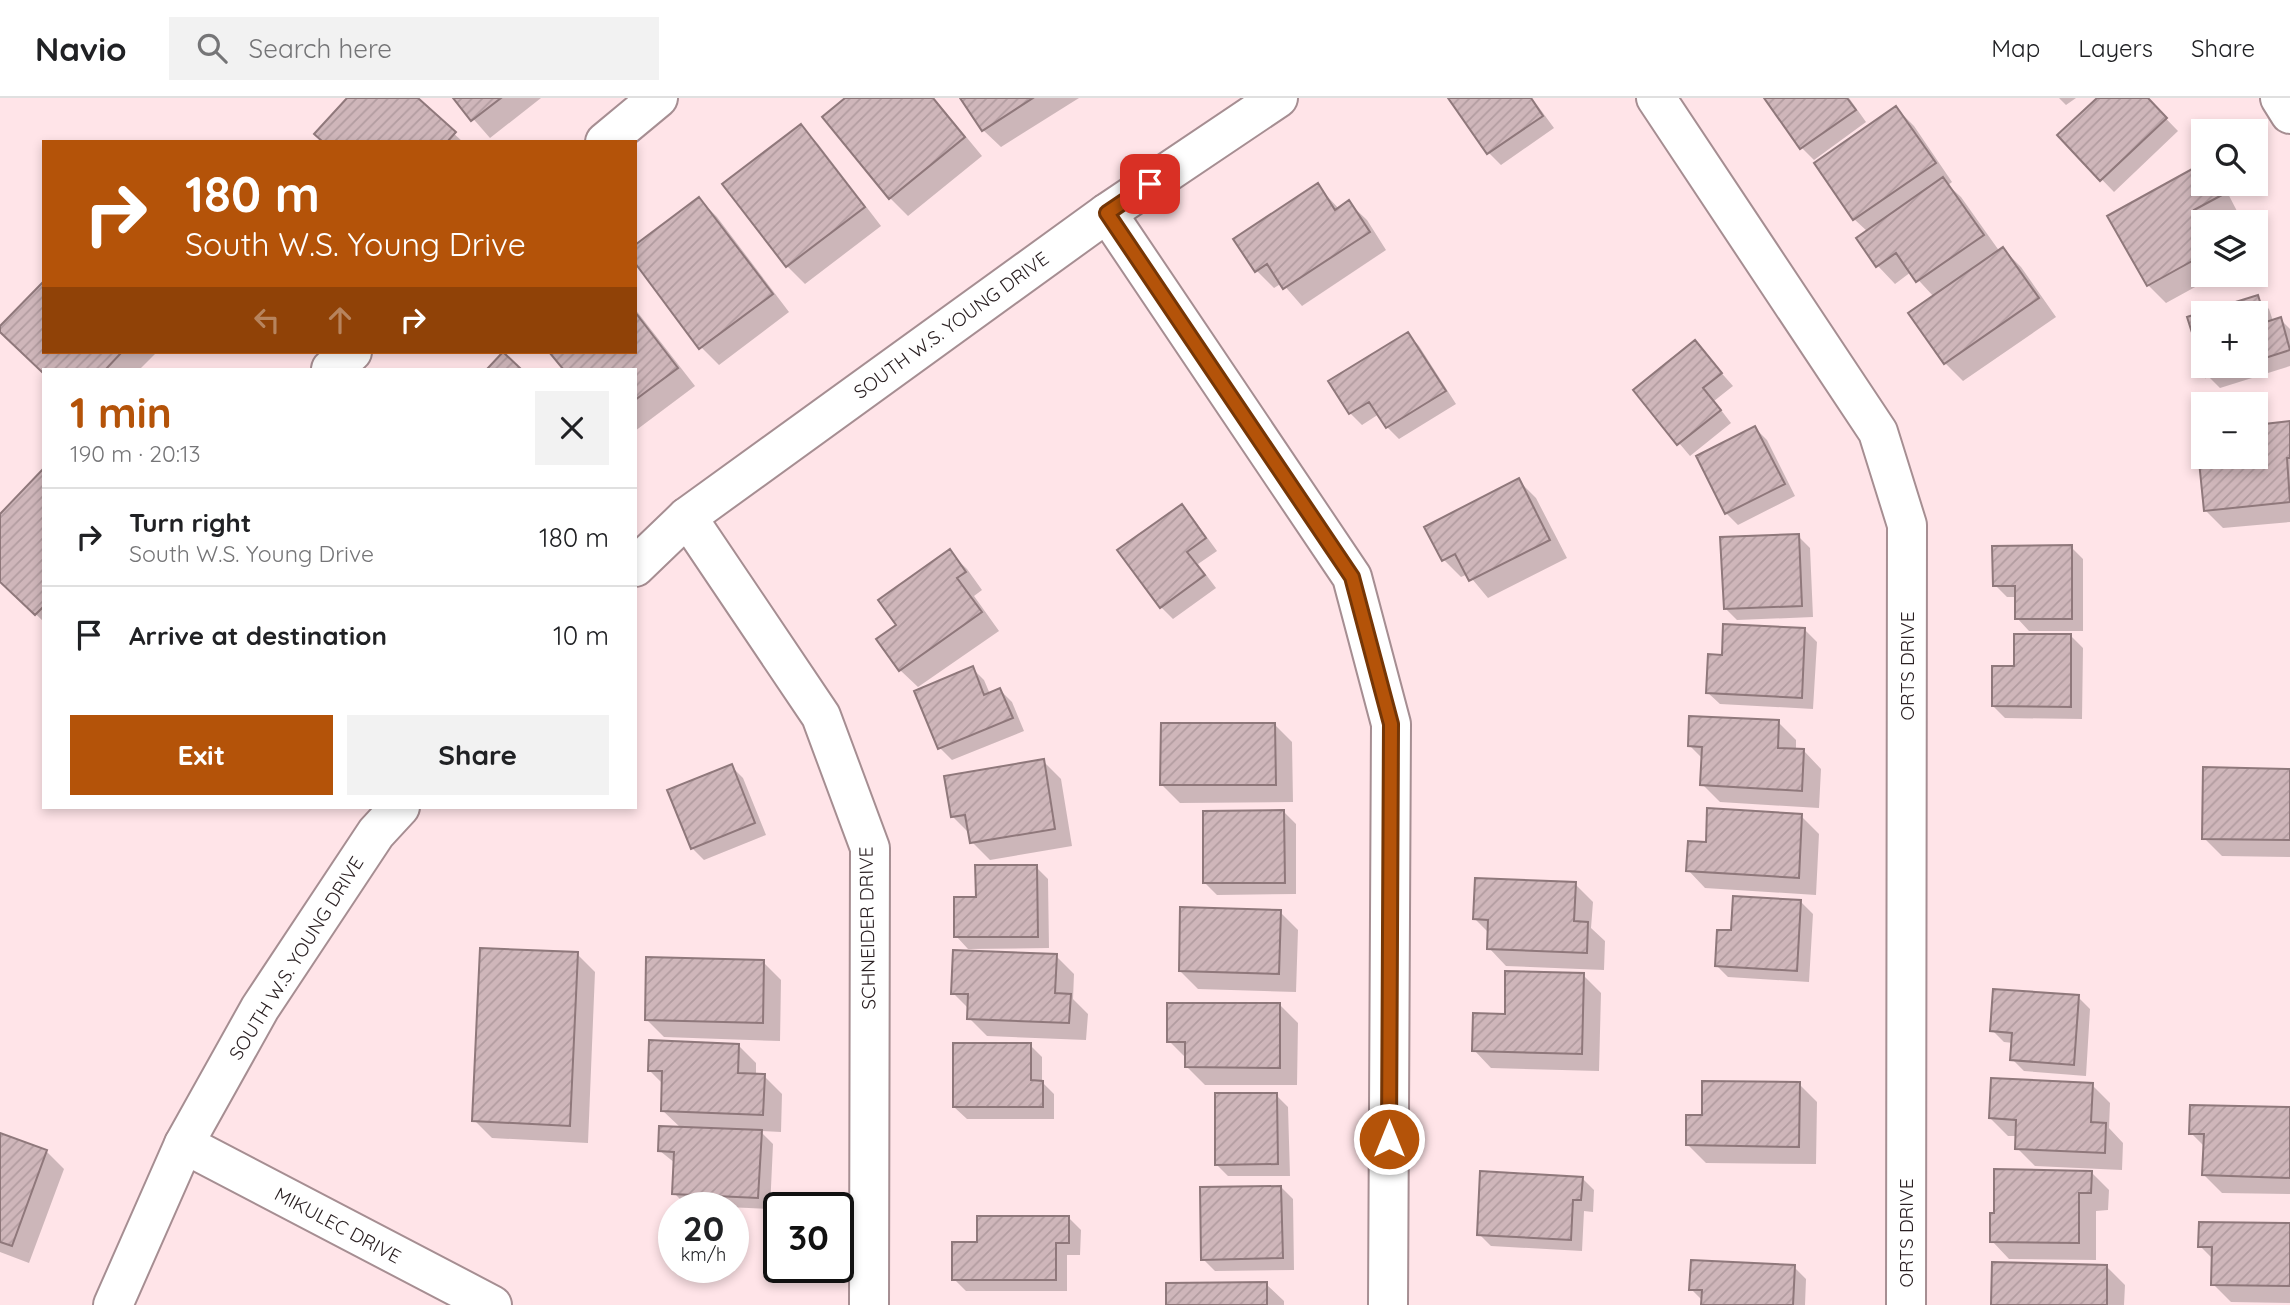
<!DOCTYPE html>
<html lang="en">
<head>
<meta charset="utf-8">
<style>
  :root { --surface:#fff; --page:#f2f2f2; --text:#202124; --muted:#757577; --line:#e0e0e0; --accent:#b45309 }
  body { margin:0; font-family:Quicksand,sans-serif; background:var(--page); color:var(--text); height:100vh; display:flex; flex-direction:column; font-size:26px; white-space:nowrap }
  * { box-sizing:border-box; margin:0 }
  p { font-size:23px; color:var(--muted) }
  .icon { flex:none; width:38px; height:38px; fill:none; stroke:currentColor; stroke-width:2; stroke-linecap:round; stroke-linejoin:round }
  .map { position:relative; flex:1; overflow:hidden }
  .sheet { position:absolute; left:42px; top:270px; width:595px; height:441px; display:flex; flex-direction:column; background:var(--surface); border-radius:0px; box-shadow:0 4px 10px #0003 }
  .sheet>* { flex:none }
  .top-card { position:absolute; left:42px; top:42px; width:595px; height:214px; border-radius:0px; box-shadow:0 4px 10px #0003; background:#b45309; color:#fff; overflow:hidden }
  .tools { position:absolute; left:2191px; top:21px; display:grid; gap:14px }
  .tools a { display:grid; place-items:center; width:77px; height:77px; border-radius:0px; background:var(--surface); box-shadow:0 4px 10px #0003; font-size:35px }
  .speed { position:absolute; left:658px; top:1094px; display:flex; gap:14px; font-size:35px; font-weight:700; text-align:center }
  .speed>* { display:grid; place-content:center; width:91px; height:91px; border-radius:50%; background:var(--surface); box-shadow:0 4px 10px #0003; line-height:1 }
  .speed small { font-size:18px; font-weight:400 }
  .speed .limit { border:4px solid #111; border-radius:10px; background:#fff; color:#111 }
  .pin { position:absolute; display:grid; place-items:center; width:60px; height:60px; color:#fff; margin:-30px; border-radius:14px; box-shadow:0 4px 10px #0006 }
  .me { position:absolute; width:77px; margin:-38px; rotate:0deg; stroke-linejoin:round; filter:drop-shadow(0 0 5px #0008) }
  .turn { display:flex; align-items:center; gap:24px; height:147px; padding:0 28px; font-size:32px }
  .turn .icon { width:91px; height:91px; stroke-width:2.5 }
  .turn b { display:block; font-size:49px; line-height:60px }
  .lanes { display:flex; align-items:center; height:66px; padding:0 28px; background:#0003; justify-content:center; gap:35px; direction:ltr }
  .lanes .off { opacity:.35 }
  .round { display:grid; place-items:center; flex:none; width:74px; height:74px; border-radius:0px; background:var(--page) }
  .head { display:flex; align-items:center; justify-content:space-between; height:119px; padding:0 28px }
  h1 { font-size:42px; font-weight:800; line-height:52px; color:var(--accent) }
  .primary-button { display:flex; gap:14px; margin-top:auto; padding:14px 28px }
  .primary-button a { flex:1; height:80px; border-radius:0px; background:var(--accent); color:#fff; font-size:28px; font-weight:800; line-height:80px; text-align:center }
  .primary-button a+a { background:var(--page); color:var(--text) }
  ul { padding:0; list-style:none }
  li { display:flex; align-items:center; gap:21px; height:98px; padding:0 28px; border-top:2px solid var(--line) }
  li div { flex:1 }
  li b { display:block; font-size:26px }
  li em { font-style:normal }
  header { display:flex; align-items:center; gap:42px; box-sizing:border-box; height:98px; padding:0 35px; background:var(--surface); border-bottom:2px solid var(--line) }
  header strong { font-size:33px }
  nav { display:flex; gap:38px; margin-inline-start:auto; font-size:24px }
  .search { width:490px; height:63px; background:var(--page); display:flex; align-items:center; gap:18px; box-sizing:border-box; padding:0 24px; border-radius:0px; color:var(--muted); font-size:26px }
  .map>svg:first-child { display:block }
  .shadow { fill:#0003 }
  .building { fill:url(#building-hatch); stroke:#8f787b; stroke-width:2 }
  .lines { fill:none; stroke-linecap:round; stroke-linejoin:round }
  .street-casing { stroke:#a68e92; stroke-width:42 }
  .secondary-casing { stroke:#a68e92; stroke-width:42 }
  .street { stroke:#fff; stroke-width:38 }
  .secondary { stroke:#fff; stroke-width:38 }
  .route-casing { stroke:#753606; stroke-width:18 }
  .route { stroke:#b45309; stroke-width:12 }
  .labels { text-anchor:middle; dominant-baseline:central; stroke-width:6; stroke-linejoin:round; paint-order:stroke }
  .street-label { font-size:19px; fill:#2b2123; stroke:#fff }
</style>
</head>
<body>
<header>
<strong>Navio</strong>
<div class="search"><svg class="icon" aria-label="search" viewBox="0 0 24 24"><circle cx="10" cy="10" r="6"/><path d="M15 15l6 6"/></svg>Search here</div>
<nav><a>Map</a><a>Layers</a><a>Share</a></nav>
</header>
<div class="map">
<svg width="2290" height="1207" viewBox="0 0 2290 1207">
  <defs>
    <pattern id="building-hatch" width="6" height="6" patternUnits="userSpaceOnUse" patternTransform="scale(1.75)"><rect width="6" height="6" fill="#cfb6ba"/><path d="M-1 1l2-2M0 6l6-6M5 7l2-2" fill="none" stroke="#b29ca0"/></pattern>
  </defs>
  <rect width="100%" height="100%" fill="#ffe4e8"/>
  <path class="shadow" d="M 349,0 L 415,0 L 463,44 L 324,44 Z
    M 455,0 L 541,0 L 490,40 Z
    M 848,0 L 934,0 L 982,58 L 908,118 L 890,100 L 824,20 Z
    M 963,0 L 1079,0 L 1001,49 L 983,32 Z
    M 1450,0 L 1532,0 L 1554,30 L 1501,67 L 1489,55 Z
    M 1766,0 L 1849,0 L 1866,24 L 1814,62 L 1802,50 Z
    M 2059,0 L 2076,0 L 2066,7 Z
    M 2099,0 L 2146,0 L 2178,33 L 2114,94 L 2059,37 Z
    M 1896,10 L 1914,28 L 1952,84 L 1948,87 L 1961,99 L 2000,154 L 2003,151 L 2021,169 L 2056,219 L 1963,283 L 1945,265 L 1934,199 L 1911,174 L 1895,186 L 1878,168 L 1868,134 L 1854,121 Z
    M 801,28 L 818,46 L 881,128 L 805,186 L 787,168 L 724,86 Z
    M 2203,67 L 2203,86 L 2223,86 L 2238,115 L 2221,124 L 2203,124 L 2203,177 L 2217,177 L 2166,205 L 2148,187 L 2110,119 Z
    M 1317,87 L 1339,111 L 1349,105 L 1367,122 L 1386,152 L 1302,208 L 1282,185 L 1274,190 L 1257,173 Z
    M 699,101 L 717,119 L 789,214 L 719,267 L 701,249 Z
    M 2257,199 L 2269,211 L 2273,223 L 2280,221 L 2290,231 L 2290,268 L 2220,290 L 2208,278 L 2204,268 L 2256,268 L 2256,215 L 2205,215 Z
    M 635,211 L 695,288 L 635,333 L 635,271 L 565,271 L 552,254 L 635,254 Z
    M 0,231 L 44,254 L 157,254 L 140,271 L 44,271 Z
    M 1408,236 L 1419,248 L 1456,306 L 1399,341 L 1387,329 L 1379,316 L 1362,327 L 1350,315 L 1331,284 Z
    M 1695,245 L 1733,288 L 1714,303 L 1731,325 L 1690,358 L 1635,293 Z
    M 2290,325 L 2290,424 L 2223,430 L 2206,413 L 2197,335 L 2203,334 L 2203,359 L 2256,359 L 2256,329 Z
    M 1755,330 L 1767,342 L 1795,398 L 1738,427 L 1726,415 Z
    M 44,372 L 44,524 L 0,482 L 0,418 Z
    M 1518,382 L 1536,400 L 1567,460 L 1488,500 L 1468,476 L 1461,479 L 1444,462 Z
    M 1181,408 L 1193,420 L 1217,453 L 1198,466 L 1216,490 L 1173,521 L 1161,509 L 1120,453 Z
    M 1798,438 L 1810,450 L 1813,519 L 1737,522 L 1725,510 Z
    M 2071,449 L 2083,461 L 2083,533 L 2029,533 L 2017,520 L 2017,499 L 2007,499 L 1995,487 Z
    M 949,454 L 967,471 L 982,492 L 974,498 L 999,533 L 918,589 L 900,572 L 898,527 Z
    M 1805,532 L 1817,544 L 1813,611 L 1720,606 L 1707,594 Z
    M 2071,538 L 2083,550 L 2082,621 L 2005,620 L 1993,608 Z
    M 972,570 L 984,582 L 990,596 L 1000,592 L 1012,604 L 1024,633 L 952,662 L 940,650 L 916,594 Z
    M 1778,624 L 1796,642 L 1796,653 L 1804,653 L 1821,671 L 1819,710 L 1720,704 L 1702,686 L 1703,661 L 1689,647 Z
    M 1275,627 L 1292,644 L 1293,704 L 1180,705 L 1162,687 Z
    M 1043,663 L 1061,681 L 1072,748 L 990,762 L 972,744 L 970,736 L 952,718 Z
    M 731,668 L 743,680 L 766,737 L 704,762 L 692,750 Z
    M 2290,673 L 2290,759 L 2222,758 L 2204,740 Z
    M 1284,714 L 1296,726 L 1296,796 L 1217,797 L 1205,785 Z
    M 1801,718 L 1819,736 L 1816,797 L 1705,790 L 1688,772 Z
    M 1036,769 L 1048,781 L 1049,850 L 968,851 L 956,838 L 978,801 Z
    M 1575,786 L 1593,804 L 1591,830 L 1605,843 L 1604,872 L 1506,868 L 1489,850 L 1489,835 L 1475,821 Z
    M 1801,804 L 1813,816 L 1809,884 L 1728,879 L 1716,867 L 1733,834 Z
    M 1280,814 L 1298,832 L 1296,894 L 1198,891 L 1180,873 Z
    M 577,856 L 595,874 L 588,1045 L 492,1040 L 474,1022 Z
    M 1056,858 L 1074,876 L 1073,901 L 1088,916 L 1086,942 L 987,938 L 969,920 L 969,911 L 953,895 Z
    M 763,864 L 781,882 L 780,943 L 664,939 L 646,921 Z
    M 1583,877 L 1601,895 L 1599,973 L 1491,970 L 1474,952 L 1506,918 Z
    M 2078,899 L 2090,911 L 2086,978 L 2024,973 L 2012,961 L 2013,945 L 2004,944 L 1992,932 Z
    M 1280,907 L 1298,925 L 1297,987 L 1205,987 L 1187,969 L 1187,961 L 1169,943 Z
    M 738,947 L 756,965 L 756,978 L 764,978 L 782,996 L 781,1034 L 760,1033 L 773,1046 L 770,1111 L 686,1107 L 674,1095 L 675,1065 L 660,1053 L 681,1030 L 662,1012 L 663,986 L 649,972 Z
    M 1030,947 L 1042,959 L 1042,984 L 1054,996 L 1054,1021 L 967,1021 L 954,1009 Z
    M 1799,986 L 1817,1004 L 1816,1066 L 1706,1065 L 1688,1047 L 1704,1019 Z
    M 2092,987 L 2110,1005 L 2109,1030 L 2123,1045 L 2122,1072 L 2035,1068 L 2017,1050 L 2017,1038 L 2008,1038 L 1990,1020 Z
    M 1276,997 L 1288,1009 L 1290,1078 L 1228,1078 L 1216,1066 Z
    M 2290,1011 L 2290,1096 L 2222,1095 L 2204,1077 L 2205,1049 L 2191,1035 Z
    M 0,1037 L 46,1053 L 64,1071 L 29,1165 L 0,1154 Z
    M 2091,1074 L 2109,1092 L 2108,1112 L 2096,1113 L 2096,1162 L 2009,1161 L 1992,1143 Z
    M 1582,1080 L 1594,1092 L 1593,1114 L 1584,1113 L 1582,1153 L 1491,1148 L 1479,1136 Z
    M 1281,1089 L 1293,1101 L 1294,1172 L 1215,1173 L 1203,1161 Z
    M 1069,1120 L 1081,1132 L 1080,1157 L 1067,1157 L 1067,1193 L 966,1193 L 954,1181 L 979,1146 Z
    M 2290,1127 L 2290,1205 L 2231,1204 L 2213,1186 L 2214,1162 L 2200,1148 Z
    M 1794,1169 L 1806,1181 L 1805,1207 L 1703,1207 L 1703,1203 L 1691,1191 Z
    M 2107,1169 L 2125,1187 L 2124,1207 L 1993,1207 Z
    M 1266,1186 L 1284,1203 L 1284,1207 L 1168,1207 Z"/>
  <path class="building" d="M 347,0 L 418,0 L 456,34 L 447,44 L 323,44 L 314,36 Z
    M 453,0 L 501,0 L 471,23 Z
    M 845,0 L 933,0 L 965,39 L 889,101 L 822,19 Z
    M 960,0 L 1033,0 L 982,33 Z
    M 1448,0 L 1531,0 L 1543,18 L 1487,56 Z
    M 1764,0 L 1847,0 L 1856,12 L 1800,51 Z
    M 2097,0 L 2148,0 L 2167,20 L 2100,83 L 2057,37 Z
    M 1896,8 L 1936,65 L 1853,122 L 1814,65 Z
    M 801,26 L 865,109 L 786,169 L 722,86 Z
    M 2203,65 L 2203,86 L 2216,86 L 2222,97 L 2194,112 L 2203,129 L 2203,157 L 2147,188 L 2107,118 Z
    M 1943,79 L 1984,137 L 1916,184 L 1896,155 L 1876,169 L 1856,140 Z
    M 1318,85 L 1335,112 L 1349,102 L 1370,134 L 1283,191 L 1267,166 L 1255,174 L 1233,141 Z
    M 699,99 L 773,196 L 699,251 L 635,165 L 635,147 Z
    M 2003,149 L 2039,200 L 1944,266 L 1908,215 Z
    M 44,183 L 44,254 L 122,254 L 106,271 L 44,271 L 44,276 L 0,234 L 0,228 Z
    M 2258,197 L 2266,224 L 2281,219 L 2290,252 L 2256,263 L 2256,215 L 2203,215 L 2203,268 L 2241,268 L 2206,279 L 2187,219 Z
    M 635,214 L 678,270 L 635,302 L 635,271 L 563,271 L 549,254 L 635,254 Z
    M 1408,234 L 1446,293 L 1386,330 L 1369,304 L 1349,316 L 1328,283 Z
    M 1695,242 L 1722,275 L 1703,290 L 1721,312 L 1677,347 L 1633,292 Z
    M 503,254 L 521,271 L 487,271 Z
    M 2290,323 L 2290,360 L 2287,360 L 2290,404 L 2204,413 L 2196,333 L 2203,333 L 2203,359 L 2256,359 L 2256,327 Z
    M 1755,328 L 1785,386 L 1725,416 L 1696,358 Z
    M 44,370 L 44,508 L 35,517 L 0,484 L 0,416 Z
    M 1519,380 L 1550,442 L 1469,483 L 1455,456 L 1442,463 L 1424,429 Z
    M 1182,406 L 1206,440 L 1187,454 L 1205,477 L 1160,510 L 1117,452 Z
    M 1799,436 L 1802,508 L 1724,511 L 1720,439 Z
    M 2072,447 L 2072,521 L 2015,521 L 2015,488 L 1993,488 L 1992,448 Z
    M 950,451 L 966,474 L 957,480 L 982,514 L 899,573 L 876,541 L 896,527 L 878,502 Z
    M 1723,526 L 1805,530 L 1802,600 L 1706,595 L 1708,556 L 1722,557 Z
    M 2014,536 L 2071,536 L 2071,609 L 1992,608 L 1992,568 L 2014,568 Z
    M 973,568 L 984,597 L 1000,590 L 1013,620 L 938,651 L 914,593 Z
    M 1689,618 L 1779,622 L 1778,650 L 1804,651 L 1802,693 L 1700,687 L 1702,649 L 1688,648 Z
    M 1161,625 L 1275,625 L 1276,687 L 1160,687 Z
    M 1044,661 L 1055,731 L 970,745 L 965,717 L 951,719 L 944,678 Z
    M 732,666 L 755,725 L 691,751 L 667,692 Z
    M 2203,669 L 2290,671 L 2290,742 L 2202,741 Z
    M 1707,710 L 1802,716 L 1799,780 L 1686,773 L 1688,743 L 1706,744 Z
    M 1284,712 L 1285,785 L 1203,785 L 1203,713 Z
    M 975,767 L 1037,767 L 1038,839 L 954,839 L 954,799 L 976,799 Z
    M 1475,780 L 1576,784 L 1574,823 L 1588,824 L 1587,855 L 1487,851 L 1488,822 L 1473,821 Z
    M 1733,798 L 1801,802 L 1797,873 L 1715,868 L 1717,832 L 1731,832 Z
    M 1180,809 L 1281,812 L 1279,876 L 1179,873 Z
    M 480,850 L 578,854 L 570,1028 L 472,1023 Z
    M 953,852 L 1057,856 L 1055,895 L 1071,896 L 1069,925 L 967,921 L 968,896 L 951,896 Z
    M 646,859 L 764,862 L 763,925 L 645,922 Z
    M 1505,873 L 1584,875 L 1582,956 L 1472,953 L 1473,915 L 1505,916 Z
    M 1993,891 L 2079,897 L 2074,967 L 2010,962 L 2012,935 L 1990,933 Z
    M 1167,905 L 1280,905 L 1280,970 L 1185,969 L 1185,944 L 1167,944 Z
    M 649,942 L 739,946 L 738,975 L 765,976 L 763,1017 L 661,1013 L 662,973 L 648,973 Z
    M 953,945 L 1031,945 L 1031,982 L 1043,983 L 1043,1009 L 953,1009 Z
    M 1991,980 L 2093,985 L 2091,1024 L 2106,1025 L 2105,1055 L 2015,1051 L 2016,1022 L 1989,1020 Z
    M 1702,983 L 1800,984 L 1799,1049 L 1686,1047 L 1686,1017 L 1702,1017 Z
    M 1215,995 L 1277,995 L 1278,1066 L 1215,1067 Z
    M 2190,1007 L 2290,1009 L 2290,1080 L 2202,1077 L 2204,1036 L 2189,1036 Z
    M 659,1028 L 762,1032 L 758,1100 L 672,1096 L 674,1054 L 658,1053 Z
    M 0,1035 L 47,1052 L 12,1148 L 0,1144 Z
    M 1994,1071 L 2092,1073 L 2091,1095 L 2079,1095 L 2079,1145 L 1990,1144 L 1990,1115 L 1994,1115 Z
    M 1480,1073 L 1583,1079 L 1581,1102 L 1573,1102 L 1571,1142 L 1477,1137 Z
    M 1281,1088 L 1283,1160 L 1201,1162 L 1200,1089 Z
    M 977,1118 L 1069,1118 L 1069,1145 L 1056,1145 L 1056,1182 L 952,1182 L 952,1144 L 977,1144 Z
    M 2199,1124 L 2290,1125 L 2290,1188 L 2211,1187 L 2212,1149 L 2198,1149 Z
    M 1691,1162 L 1795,1167 L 1793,1207 L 1701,1207 L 1702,1192 L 1689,1192 Z
    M 1992,1164 L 2107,1167 L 2107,1207 L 1991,1207 Z
    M 1267,1184 L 1267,1207 L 1166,1207 L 1166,1185 Z"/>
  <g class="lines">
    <defs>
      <path id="street" d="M 1656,0 L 1878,334 L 1907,427 L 1906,1207
        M 2280,0 L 2290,16
        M 605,44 L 658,0
        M 1107,115 L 1352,479 L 1391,626 L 1388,1207
        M 331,271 L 352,254
        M 687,419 L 821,618 L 870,750 L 869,1207
        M 184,1046 L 492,1207"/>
      <path id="secondary" d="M 635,469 L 687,419 L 1107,115 L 1278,0
        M 113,1207 L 184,1046 L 260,910 L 376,735 L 400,709"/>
    </defs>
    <use href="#street" class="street-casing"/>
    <use href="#secondary" class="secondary-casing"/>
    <use href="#street" class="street"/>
    <use href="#secondary" class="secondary"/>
  </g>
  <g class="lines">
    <defs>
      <path id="route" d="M 1150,86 L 1107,115 L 1352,479 L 1391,626 L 1389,1041"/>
    </defs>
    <use href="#route" class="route-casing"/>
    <use href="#route" class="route"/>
  </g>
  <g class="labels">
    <g class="street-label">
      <text transform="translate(951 227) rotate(-36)">SOUTH W.S. YOUNG DRIVE</text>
      <text transform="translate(1907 568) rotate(-90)">ORTS DRIVE</text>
      <text transform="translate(867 830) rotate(-91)">SCHNEIDER DRIVE</text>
      <text transform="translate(296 860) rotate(-58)">SOUTH W.S. YOUNG DRIVE</text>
      <text transform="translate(338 1127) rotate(28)">MIKULEC DRIVE</text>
      <text transform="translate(1906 1135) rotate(-90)">ORTS DRIVE</text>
    </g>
  </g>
</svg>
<div class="tools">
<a><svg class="icon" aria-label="search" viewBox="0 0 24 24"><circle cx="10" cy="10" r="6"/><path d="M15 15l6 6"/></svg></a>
<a><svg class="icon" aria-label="layers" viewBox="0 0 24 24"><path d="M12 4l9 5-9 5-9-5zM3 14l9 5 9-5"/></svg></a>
<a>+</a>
<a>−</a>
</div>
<div class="speed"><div>20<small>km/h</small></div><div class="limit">30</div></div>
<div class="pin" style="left:1150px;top:86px;background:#d93025"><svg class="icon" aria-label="arrive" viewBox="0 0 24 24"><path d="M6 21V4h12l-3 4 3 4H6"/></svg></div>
<svg class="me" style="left:1389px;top:1041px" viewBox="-20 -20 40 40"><circle r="17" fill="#b45309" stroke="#fff" stroke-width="3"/><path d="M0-11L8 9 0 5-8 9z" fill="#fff"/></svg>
<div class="top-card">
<div class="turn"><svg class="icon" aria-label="right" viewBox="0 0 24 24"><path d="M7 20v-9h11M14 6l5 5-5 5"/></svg><div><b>180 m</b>South W.S. Young Drive</div></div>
<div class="lanes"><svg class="icon off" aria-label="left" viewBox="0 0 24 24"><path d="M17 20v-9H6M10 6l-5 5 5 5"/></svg><svg class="icon off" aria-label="ahead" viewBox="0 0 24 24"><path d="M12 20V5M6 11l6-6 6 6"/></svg><svg class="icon" aria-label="right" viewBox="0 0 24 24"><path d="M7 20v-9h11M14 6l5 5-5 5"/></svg></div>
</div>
<section class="sheet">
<div class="head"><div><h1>1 min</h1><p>190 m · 20:13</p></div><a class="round"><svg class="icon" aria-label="close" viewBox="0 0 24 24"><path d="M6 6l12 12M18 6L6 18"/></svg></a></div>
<ul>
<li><svg class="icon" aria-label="right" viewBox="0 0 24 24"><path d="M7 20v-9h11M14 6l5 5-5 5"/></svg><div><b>Turn right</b><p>South W.S. Young Drive</p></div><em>180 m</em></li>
<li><svg class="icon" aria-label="arrive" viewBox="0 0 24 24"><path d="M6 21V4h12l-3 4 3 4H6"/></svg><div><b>Arrive at destination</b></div><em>10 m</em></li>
</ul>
<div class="primary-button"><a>Exit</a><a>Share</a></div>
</section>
</div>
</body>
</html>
